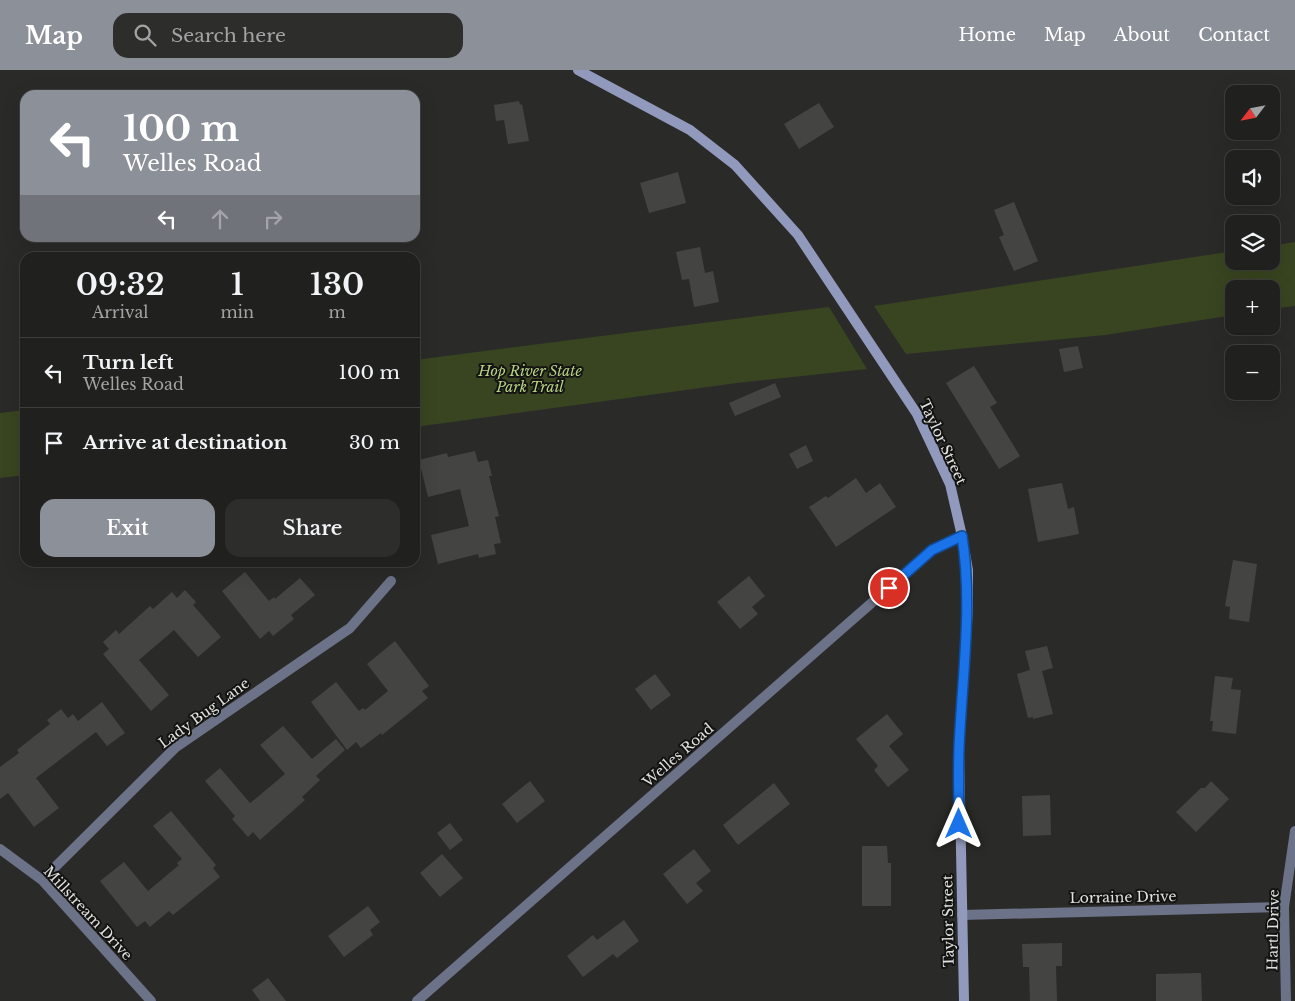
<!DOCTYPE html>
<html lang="en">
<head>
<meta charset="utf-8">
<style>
  :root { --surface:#20201f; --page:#2d2d2c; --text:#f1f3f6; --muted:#a2a3a4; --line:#3d3e3d; --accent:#8c9099 }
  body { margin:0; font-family:"Libre Baskerville",serif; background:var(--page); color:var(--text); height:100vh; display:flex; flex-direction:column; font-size:19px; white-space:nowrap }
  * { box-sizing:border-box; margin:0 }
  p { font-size:16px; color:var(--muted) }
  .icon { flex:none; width:28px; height:28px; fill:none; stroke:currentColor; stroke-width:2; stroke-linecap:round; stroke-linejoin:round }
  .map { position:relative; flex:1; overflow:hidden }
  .panel { position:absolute; left:20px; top:182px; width:400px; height:315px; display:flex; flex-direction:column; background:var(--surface); border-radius:15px; box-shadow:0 5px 20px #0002,0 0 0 1px var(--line) }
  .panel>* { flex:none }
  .top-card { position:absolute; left:20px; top:20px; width:400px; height:152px; border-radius:15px; box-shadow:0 5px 20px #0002,0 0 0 1px var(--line); background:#8c9099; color:#fff; overflow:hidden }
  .needle { width:32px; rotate:238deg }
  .buttons { position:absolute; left:1225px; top:15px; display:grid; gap:10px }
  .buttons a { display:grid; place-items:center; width:55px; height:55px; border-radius:10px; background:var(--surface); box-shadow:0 5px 20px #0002,0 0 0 1px var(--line); font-size:25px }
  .pin { position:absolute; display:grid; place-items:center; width:42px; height:42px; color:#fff; margin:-21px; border:2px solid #fff; border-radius:50%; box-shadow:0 1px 5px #0007 }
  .me { position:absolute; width:55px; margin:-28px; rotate:0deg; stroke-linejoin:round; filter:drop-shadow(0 0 4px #0008) }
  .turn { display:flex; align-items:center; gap:18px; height:105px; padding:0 20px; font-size:22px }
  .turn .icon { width:65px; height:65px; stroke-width:2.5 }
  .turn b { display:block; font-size:35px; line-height:42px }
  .lanes { display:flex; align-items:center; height:48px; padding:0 20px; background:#0003; justify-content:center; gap:25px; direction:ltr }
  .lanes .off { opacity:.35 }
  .eta { display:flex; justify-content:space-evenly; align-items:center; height:85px; text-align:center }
  .eta b { font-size:30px; font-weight:600; line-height:35px }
  .action { display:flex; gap:10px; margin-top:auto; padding:10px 20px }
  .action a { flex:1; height:58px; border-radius:15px; background:var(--accent); color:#fff; font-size:20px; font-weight:600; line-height:58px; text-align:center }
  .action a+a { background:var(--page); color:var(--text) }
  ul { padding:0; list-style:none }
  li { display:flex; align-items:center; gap:15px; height:70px; padding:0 20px; border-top:1px solid var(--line) }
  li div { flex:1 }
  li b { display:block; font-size:19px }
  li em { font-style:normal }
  header { display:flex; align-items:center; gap:30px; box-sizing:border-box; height:70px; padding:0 25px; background:var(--accent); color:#fff }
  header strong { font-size:24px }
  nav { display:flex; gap:28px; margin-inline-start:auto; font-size:18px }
  .search { width:350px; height:45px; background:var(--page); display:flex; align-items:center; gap:12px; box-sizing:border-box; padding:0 18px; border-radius:15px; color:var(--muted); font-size:19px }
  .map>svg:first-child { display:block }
  .park { fill:#394520 }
  .building { fill:#444542 }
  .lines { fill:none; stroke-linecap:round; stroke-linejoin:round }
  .street { stroke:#6c7287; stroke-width:10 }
  .secondary { stroke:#919abc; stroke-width:10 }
  .route-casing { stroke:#114b97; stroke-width:12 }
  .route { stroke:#1a73e8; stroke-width:9 }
  .labels { text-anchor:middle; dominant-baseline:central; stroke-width:4; stroke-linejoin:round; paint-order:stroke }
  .park-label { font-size:14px; font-style:italic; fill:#b9d285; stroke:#131412 }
  .street-label { font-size:14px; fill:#e1e2e0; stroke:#131412 }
</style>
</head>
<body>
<header>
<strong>Map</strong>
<div class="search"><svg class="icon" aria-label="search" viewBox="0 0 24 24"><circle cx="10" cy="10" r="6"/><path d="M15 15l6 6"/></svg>Search here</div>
<nav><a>Home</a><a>Map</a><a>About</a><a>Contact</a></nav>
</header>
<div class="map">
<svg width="1295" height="931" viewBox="0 0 1295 931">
  <rect width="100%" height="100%" fill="#2a2b29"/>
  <path class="park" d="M 1295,172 L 1295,236 L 1271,239 L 1271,219 L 1234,219 L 1234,245 L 1105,265 L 906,284 L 874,236 L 1234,181 L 1234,191 L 1271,191 L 1271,176 Z
    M 829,237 L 867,299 L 737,313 L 415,357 L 415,290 Z
    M 25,340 L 25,405 L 0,408 L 0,343 Z"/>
  <path class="building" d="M 519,31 L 520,35 L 522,34 L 529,71 L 508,74 L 504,50 L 496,51 L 494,35 Z
    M 819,33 L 834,57 L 799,79 L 784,54 Z
    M 678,102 L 686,133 L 649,143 L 640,113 Z
    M 1014,132 L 1038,191 L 1014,201 L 999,167 L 1004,165 L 994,140 Z
    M 700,177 L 705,203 L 713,201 L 719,232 L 694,237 L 689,209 L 682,210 L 676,182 Z
    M 1078,276 L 1083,298 L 1064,302 L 1059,279 Z
    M 974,296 L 997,333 L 990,337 L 1020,386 L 999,399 L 946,313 Z
    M 775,313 L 781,327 L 735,346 L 729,333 Z
    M 806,375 L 813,391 L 797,399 L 789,384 Z
    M 475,381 L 478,392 L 488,390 L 492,406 L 489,406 L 499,446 L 495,447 L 501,473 L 494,474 L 496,484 L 479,488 L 478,484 L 438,494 L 431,465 L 469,456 L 460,419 L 428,427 L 419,390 L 447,383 L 448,387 Z
    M 856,408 L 866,423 L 880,413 L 896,437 L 836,477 L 809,437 L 826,426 L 828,428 Z
    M 1062,413 L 1068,439 L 1074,437 L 1079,464 L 1038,472 L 1028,419 Z
    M 1233,490 L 1257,494 L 1249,552 L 1229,549 L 1230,537 L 1225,536 Z
    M 245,502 L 269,531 L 274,527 L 275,529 L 300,508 L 315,525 L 291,545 L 294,549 L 273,566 L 269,561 L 260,569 L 222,521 Z
    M 749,506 L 765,526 L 752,537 L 758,544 L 740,559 L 717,532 Z
    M 185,520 L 196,532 L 193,535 L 221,567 L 198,587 L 174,560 L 139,590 L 169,625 L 151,641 L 103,584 L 109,579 L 103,572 L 116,560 L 119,564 L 150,536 L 153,539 L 172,522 L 177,528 Z
    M 395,571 L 429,616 L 422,621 L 428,628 L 382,665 L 381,663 L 361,678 L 356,672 L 347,680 L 311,632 L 336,612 L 359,641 L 363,638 L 365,640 L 388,621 L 367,594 Z
    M 1047,576 L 1053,598 L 1042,601 L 1053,644 L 1033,649 L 1033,647 L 1028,648 L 1017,604 L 1030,600 L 1025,581 Z
    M 655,604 L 671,625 L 651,640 L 635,619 Z
    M 1215,606 L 1233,608 L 1231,619 L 1241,620 L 1236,664 L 1212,661 L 1213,651 L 1210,651 Z
    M 102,632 L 125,663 L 107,676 L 96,662 L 36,708 L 59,738 L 34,757 L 8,723 L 0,729 L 0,697 L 19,683 L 17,680 L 50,654 L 47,650 L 61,639 L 68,648 L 73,644 L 78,651 Z
    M 887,644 L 903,664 L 889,676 L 909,700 L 888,717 L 874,700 L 878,696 L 856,669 Z
    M 283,656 L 312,689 L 336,669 L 345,680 L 316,706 L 320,710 L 302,727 L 305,730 L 260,770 L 253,762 L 248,767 L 232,749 L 235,746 L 205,711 L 220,698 L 250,733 L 254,730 L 285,704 L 260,675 Z
    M 530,711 L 545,731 L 517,753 L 502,734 Z
    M 1211,711 L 1229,729 L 1196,762 L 1176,742 L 1201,718 L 1205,718 Z
    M 774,713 L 790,734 L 738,775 L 723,755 Z
    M 1050,725 L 1051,765 L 1023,766 L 1022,726 Z
    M 171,741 L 216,795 L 213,798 L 220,807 L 173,845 L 169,841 L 150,857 L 145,851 L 137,857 L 100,811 L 124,792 L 148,821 L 179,795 L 177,793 L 182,789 L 153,756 Z
    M 450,753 L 463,770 L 450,780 L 437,763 Z
    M 862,776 L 887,776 L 888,793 L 891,793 L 891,836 L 862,836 Z
    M 694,779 L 711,801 L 696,813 L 703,821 L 687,834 L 663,804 Z
    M 442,784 L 463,808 L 440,827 L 420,803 Z
    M 368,836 L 380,852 L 370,860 L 373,865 L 344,887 L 328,866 Z
    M 624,850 L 639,871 L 617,888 L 613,884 L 583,907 L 567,886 L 593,865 L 597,870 Z
    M 1062,873 L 1062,896 L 1056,896 L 1057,931 L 1030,931 L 1029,897 L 1023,897 L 1022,874 Z
    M 1201,903 L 1202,931 L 1156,931 L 1156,904 Z
    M 268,908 L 286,931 L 260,931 L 252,920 Z"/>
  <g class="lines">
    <path class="street" d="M 0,779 L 42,810 L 151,931
      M 42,810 L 176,677 L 350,558 L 391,511
      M 962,845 L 1284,837
      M 417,931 L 932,480 L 962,466
      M 1286,931 L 1284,837 L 1295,761"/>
    <path class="secondary" d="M 578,0 L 690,60 L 735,95 L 798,165 L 917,344 L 950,414 L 962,466 L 968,500 L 968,539 L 959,679 L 964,931"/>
  </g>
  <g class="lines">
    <defs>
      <path id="route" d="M 889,518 L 932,480 L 962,466 C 973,536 962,607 959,678 C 958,703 959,729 959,754"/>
    </defs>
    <use href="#route" class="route-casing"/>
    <use href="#route" class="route"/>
  </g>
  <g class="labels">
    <g class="park-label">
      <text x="530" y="301">Hop River State<tspan x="530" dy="16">Park Trail</tspan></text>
    </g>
    <g class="street-label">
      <text transform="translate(943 372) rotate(65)">Taylor Street</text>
      <text transform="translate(204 643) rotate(-36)">Lady Bug Lane</text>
      <text transform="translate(678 685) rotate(-41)">Welles Road</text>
      <text transform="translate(1123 827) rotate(-1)">Lorraine Drive</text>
      <text transform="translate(88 843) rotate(47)">Millstream Drive</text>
      <text transform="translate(948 851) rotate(-91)">Taylor Street</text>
      <text transform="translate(1273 860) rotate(-89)">Hartl Drive</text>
    </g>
  </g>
</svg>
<div class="buttons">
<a><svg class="needle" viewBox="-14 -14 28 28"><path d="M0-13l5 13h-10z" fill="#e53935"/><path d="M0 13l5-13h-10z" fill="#a2a3a4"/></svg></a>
<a><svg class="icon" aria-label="sound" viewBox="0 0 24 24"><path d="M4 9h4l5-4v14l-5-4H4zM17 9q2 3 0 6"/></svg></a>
<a><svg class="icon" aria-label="layers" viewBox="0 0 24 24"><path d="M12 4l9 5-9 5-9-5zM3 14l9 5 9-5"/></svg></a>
<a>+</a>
<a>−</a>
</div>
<div class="pin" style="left:889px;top:518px;background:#d93025"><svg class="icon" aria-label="arrive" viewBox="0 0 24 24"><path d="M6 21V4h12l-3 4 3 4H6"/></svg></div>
<svg class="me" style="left:959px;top:754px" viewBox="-20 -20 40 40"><path d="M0-17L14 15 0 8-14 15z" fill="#1a73e8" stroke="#fff" stroke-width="4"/></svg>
<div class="top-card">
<div class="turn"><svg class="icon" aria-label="left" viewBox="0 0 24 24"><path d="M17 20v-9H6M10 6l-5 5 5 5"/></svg><div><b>100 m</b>Welles Road</div></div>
<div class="lanes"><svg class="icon" aria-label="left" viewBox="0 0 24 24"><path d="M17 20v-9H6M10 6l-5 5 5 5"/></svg><svg class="icon off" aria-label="ahead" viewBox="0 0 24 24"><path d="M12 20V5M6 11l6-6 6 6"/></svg><svg class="icon off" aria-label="right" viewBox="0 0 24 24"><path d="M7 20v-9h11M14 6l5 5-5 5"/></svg></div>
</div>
<section class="panel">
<div class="eta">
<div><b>09:32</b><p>Arrival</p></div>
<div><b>1</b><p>min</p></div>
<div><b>130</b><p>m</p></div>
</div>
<ul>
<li><svg class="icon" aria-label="left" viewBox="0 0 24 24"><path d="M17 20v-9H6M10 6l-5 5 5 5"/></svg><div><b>Turn left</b><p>Welles Road</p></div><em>100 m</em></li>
<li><svg class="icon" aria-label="arrive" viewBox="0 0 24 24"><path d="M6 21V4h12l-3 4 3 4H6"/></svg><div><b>Arrive at destination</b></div><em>30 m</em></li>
</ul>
<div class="action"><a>Exit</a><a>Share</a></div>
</section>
</div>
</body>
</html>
